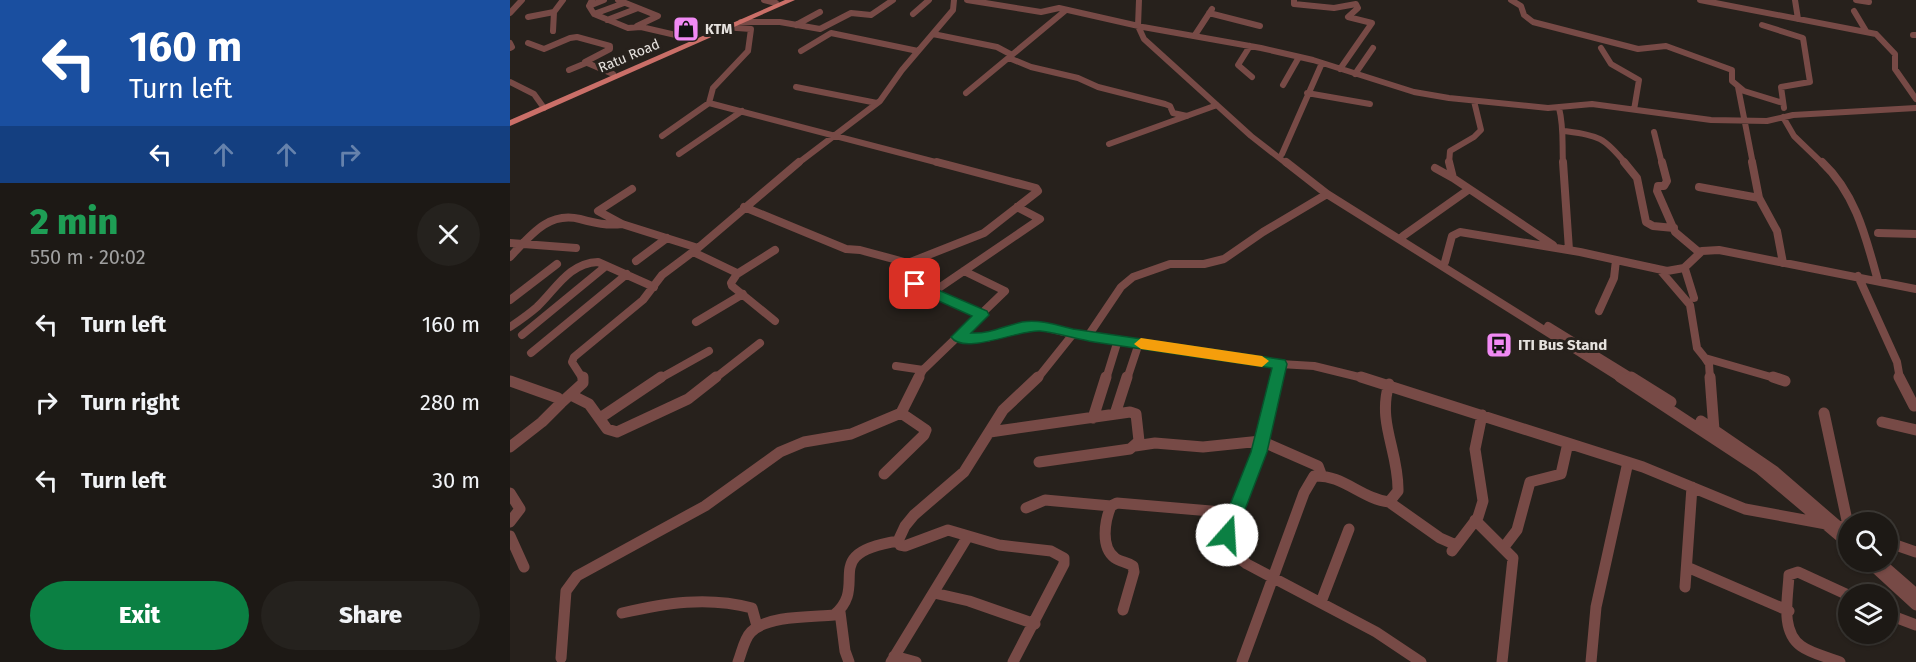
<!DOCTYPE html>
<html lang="en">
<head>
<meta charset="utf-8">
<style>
  :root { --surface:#1d1915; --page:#25221e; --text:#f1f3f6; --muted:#a0a0a0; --line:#3b3834; --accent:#0b8043 }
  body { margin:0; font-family:"Fira Sans",sans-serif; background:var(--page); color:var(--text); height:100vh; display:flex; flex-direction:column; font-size:22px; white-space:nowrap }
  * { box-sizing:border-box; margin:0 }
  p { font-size:20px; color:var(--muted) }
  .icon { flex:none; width:33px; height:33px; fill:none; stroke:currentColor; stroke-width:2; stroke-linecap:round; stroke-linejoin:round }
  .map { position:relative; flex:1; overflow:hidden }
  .details { display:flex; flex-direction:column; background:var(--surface); width:510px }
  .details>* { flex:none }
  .banner { background:#1a4fa0; color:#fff; overflow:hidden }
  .fabs { position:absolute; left:1328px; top:512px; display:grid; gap:12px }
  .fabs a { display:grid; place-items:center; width:60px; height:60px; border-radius:50%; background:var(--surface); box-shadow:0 2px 4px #0004,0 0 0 2px var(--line); font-size:30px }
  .pin { position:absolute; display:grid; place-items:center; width:51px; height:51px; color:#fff; margin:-26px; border-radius:12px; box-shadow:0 3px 9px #0006 }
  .me { position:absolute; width:66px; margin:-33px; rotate:19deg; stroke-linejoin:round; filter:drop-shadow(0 0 4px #0008) }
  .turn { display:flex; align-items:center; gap:21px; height:126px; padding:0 30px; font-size:27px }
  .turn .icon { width:78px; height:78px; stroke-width:2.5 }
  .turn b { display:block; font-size:42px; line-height:51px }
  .lanes { display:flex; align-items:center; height:57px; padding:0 30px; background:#0003; justify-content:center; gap:30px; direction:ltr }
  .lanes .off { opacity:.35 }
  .round { display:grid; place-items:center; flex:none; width:63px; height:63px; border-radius:32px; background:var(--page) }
  .overview { display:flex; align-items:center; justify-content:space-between; height:102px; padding:0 30px }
  h1 { font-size:36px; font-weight:800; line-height:45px; color:#1e9e55 }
  .primary-button { display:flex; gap:12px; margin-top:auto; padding:12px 30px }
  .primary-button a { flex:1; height:69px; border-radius:36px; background:var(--accent); color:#fff; font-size:24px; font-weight:800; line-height:69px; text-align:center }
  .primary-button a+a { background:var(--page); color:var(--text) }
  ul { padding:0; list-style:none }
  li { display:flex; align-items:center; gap:18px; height:78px; padding:0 30px }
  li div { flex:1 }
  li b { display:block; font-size:22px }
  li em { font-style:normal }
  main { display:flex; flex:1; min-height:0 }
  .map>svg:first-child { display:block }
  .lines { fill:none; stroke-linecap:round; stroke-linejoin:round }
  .minor-far2 { stroke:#774a46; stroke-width:6 }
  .minor-far1 { stroke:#774a46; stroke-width:8 }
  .minor { stroke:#774a46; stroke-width:11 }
  .major { fill:#ca6f68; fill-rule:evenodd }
  .route { fill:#0b8043; stroke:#07532c; stroke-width:1.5 }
  .slow { fill:#f59e0b }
  .labels { text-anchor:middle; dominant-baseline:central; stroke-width:6; stroke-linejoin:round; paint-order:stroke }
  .far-poi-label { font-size:14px; font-weight:bold; fill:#e6e2de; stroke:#27211c; text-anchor:start }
  .far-street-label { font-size:14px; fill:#e6e2de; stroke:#27211c }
  .poi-label { font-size:15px; font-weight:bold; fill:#e6e2de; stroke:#27211c; text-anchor:start }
</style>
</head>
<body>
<main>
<section class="details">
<div class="banner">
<div class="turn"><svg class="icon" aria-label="left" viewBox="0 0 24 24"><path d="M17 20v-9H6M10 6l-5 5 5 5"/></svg><div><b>160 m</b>Turn left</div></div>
<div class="lanes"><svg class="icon" aria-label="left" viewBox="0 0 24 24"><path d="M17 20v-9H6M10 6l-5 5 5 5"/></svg><svg class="icon off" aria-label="ahead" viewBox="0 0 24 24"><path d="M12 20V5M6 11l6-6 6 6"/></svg><svg class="icon off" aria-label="ahead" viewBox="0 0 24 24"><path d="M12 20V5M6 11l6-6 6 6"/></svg><svg class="icon off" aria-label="right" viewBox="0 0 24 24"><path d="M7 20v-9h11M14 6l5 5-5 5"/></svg></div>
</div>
<div class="overview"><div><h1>2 min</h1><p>550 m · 20:02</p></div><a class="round"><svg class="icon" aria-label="close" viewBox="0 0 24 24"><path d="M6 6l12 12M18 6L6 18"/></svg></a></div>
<ul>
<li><svg class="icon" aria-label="left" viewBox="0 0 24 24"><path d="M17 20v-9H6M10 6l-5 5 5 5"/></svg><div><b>Turn left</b></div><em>160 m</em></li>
<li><svg class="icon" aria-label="right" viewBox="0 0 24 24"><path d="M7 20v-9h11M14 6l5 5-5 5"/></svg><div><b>Turn right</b></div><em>280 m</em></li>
<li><svg class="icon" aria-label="left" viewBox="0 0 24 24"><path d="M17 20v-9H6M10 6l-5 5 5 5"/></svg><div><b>Turn left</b></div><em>30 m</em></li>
</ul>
<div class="primary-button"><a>Exit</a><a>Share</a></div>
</section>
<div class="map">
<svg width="1406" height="662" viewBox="0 0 1406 662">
  <rect width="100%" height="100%" fill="#27211c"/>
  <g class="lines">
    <path class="minor-far2" d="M 82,0 L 79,6 L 84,14 L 118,28 L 131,27 L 183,39
      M 108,0 L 148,16 L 127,26
      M 254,0 L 266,3
      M 457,0 L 531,12 L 549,8 L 633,27 L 751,48 L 803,60 L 904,92 L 939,98 L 1038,108 L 1082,104 L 1201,120 L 1257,121 L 1283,115 L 1406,108
      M 629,0 L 628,26 L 634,39 L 741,136 L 777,164
      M 784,0 L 784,4 L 824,8 L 846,4 L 848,8 L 838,17 L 862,23 L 830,69
      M 1001,0 L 1011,6 L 1014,15 L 1023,22 L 1128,49 L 1156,46 L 1222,70 L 1222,81 L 1234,91 L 1273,103
      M 1190,0 L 1366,34 L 1385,54 L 1385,69 L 1406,99
      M 1285,0 L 1288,19
      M 1346,0 L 1359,2
      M 79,6 L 94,0
      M 1344,11 L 1356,31
      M 0,13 L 12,0
      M 699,13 L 750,26
      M 84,14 L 114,3
      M 403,14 L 419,0
      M 18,17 L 44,12
      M 97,20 L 128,8
      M 231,22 L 270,22 L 310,29 L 341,13 L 361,15 L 383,0
      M 286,25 L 310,12
      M 1252,25 L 1293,38 L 1300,82 L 1271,87 L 1274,108
      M 43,31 L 44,12 L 53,0
      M 423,34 L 487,47 L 502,55
      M 685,35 L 702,9
      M 1403,35 L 1406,35
      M 0,43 L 2,47 L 0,48
      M 18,43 L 34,49 L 60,38 L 67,37 L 100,46 L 100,49 L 75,62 L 103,74
      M 740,46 L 728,65 L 742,77
      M 1091,48 L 1101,64 L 1129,80 L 1124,110
      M 291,51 L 321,33 L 408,51
      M 499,58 L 521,67 L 568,78 L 588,87 L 655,104 L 660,106 L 663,113 L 677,116
      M 59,70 L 76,63
      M 845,74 L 863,48
      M 0,82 L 24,94 L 34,108
      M 773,85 L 789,57
      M 286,87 L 367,103
      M 1228,87 L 1243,164
      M 456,93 L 556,10
      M 797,93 L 860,104
      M 199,103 L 433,164
      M 1049,108 C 1054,127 1052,144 1053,164
      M 1273,117 L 1284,136 L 1313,164
      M 1054,131 C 1089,136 1093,136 1116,164
      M 1144,132 L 1152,164
      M 152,136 L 199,103 L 203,88 L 238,51 L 241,29 L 213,27
      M 599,144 L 707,105
      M 169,154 L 232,111
      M 772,154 L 812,63
      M 287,164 L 370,101 L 392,70 L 443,10 L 444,0
      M 939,164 L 940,151 L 964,137 L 971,130 L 964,101"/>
    <path class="minor-far1" d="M 776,162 L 817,194 L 1112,379
      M 939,162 L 943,178 L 1043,245
      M 1053,162 L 1059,250
      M 1114,162 L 1127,178 L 1136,222 L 1143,226 L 1164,228
      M 1152,162 L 1157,181 L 1154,186 L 1148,186 L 1147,191 L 1165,232 L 1190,253
      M 1242,162 L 1249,198 L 1267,231 L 1273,263
      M 1312,162 C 1346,194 1356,238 1368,281
      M 925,168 L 943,178
      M 1189,187 L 1249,198
      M 122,189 L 88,211 L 112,224 L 188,248
      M 234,207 L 336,249 L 350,250 L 398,263 L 474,233 L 528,191 L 526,188 L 427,162
      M 1368,233 L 1406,234
      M 893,236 L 958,190
      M 0,243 L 66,248
      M 183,252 L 225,272 L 227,274 L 221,283 L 222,286 L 265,321
      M 0,257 C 20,236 38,211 70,219 C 85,223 97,226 112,224
      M 126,261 L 157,238
      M 935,262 L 942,236 L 950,232 L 1070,252 L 1157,271 L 1174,268 L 1192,251 L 1209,250 L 1406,289
      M 397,263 L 386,276 L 472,315
      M 1175,269 L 1184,298
      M 1150,270 L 1180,305 L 1187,348 L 1195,358 L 1268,379
      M 227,274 L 265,250
      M 1348,276 L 1387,362 L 1390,379
      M 423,292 L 530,219 L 507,207
      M 0,300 L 47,264
      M 1089,311 L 1104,278 L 1106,260
      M 186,322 L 233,294
      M 1038,326 L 1124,379
      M 0,327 C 9,321 19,314 27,307 C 46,289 59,263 88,262 L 144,287
      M 12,335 L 96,266
      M 578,336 L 611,287 L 623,277 L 660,264 L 694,264 L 714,259 L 753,232 L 817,194
      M 448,337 L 477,338 L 513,327 L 529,326 L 563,334 L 770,364 L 804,366 L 857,379
      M 21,353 L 117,274
      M 1195,358 L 1199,364 L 1200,379
      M 386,366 L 413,370
      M 73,379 L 62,362 L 64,357 L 133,300 L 152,275 L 188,248 L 289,162
      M 149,379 L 199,351
      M 204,379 L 250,343
      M 408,379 L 413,370 L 495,291 L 454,271
      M 527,379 L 563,334
      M 596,379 L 608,340
      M 617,379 L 629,343
      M 766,379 L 770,364"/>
    <path class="minor" d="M 767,377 L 749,451 L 719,527 C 716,544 723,555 737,564 L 866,632 L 911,662
      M 851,377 L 1133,467 L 1235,509 L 1338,528
      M 1110,377 L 1250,469 L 1338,543
      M 1121,377 L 1161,402
      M 1200,377 L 1204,430
      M 1263,377 L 1275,381
      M 1389,377 L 1404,406
      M 0,381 L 48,398 L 51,403 L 32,422 L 0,447
      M 61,395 L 79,404 L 97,429 L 107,432 L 178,399 L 206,377
      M 51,403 L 73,383 L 73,377
      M 1314,413 L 1338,525
      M 605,414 L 617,377
      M 90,418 L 151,377
      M 583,418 L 596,377
      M 1191,421 L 1264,471 L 1338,535
      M 1372,422 L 1406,430
      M 480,432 L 620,412 L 626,414 L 629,441 L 620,449 L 529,462
      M 625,446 L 645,443 L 693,447 L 751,441 L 808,466 L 811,474
      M 374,474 L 414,435 L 416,430 L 391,413
      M 0,493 L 10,509 L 0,522
      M 879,502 L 930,538 L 946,545
      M 516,508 L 535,500 L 601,506
      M 965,520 L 1003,558 L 992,662
      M 0,536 L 14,567
      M 1377,542 L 1406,552
      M 994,547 L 1007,530 L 1020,482 L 1051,474 L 1058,443
      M 942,551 L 968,517 L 973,501 L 965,449 L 972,415
      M 1358,561 L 1406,605
      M 1368,561 L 1406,594
      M 1177,567 L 1279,611
      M 1175,587 L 1182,487
      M 424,593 L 459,601 L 525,624
      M 811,602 L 839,529
      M 613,610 L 624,572 L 623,566 C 617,562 610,562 605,558 C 590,547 595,520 601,506 L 607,503 L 724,513
      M 330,612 L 335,651 L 339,662
      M 112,613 C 156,603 197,596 242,608 L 247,626
      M 1377,614 L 1406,625
      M 384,656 L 406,662
      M 51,658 L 56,591 L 67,576 L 195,506 L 270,452 L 294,442 L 341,434 L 391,413 L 409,377
      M 228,662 C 232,652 234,639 241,632 C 258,615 302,617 324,615 C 361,584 307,554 388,541
      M 381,662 L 458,536
      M 503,662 L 554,564 L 554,558 L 541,551 L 489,545 L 438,530 L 395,546 L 390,545 L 388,541 L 395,526 L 404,515 L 454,472 L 493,410 L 528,377
      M 732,662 L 794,493 L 804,476 C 832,474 852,499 879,502 L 888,491 C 889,452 867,423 879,384
      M 1081,662 L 1086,607 L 1118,462
      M 1330,662 C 1318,657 1302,654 1291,646 C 1270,631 1278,597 1279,575 L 1288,572 L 1338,595"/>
    <path class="major" d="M 275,0 L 285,0 L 0,126 L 0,120 Z"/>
  </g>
  <path class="route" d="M 405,280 L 477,311 L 479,315 L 461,333 C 480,334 494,326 512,322 C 529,319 547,325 563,329 L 775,360 L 777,364 L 757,452 L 723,541 L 717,543 L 711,541 L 708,535 L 741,452 L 762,368 C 703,359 643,351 584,342 C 566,339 548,333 530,331 C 510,329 454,356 441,337 L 462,316 L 400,288 L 398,284 Z"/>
  <path class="slow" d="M 631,338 L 752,356 L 759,361 L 752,367 L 631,349 L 624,344 Z"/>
  <defs>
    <symbol id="shop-square" viewBox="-11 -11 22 22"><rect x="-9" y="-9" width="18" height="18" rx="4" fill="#f18af4" stroke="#27211c"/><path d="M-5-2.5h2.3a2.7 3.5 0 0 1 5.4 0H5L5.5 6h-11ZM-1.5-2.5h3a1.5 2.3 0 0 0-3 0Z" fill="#111"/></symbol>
    <symbol id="bus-square" viewBox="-11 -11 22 22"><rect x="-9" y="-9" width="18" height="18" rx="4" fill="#f18af4" stroke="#27211c"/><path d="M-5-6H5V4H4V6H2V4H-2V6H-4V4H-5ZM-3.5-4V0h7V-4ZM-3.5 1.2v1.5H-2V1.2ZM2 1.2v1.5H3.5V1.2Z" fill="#111"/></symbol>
  </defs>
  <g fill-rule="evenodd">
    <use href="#shop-square" x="161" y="14" width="30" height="30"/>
    <use href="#bus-square" x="974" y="330" width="30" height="30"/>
  </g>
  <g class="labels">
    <g class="far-poi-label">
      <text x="195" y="29">KTM</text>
    </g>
    <g class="far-street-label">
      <text transform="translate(119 56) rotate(-23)">Ratu Road</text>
    </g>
    <g class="poi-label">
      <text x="1008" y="345">ITI Bus Stand</text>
    </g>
  </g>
</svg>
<div class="fabs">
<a><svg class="icon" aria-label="search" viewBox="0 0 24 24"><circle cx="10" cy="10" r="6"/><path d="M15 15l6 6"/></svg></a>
<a><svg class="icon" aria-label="layers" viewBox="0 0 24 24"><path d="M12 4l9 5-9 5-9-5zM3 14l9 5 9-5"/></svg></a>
</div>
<div class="pin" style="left:405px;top:284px;background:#d93025"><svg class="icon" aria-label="arrive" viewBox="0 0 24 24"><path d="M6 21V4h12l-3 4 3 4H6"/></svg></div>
<svg class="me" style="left:717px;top:535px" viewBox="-20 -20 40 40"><circle r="19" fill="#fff"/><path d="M0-13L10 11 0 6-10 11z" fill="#0b8043"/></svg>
</div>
</main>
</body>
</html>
